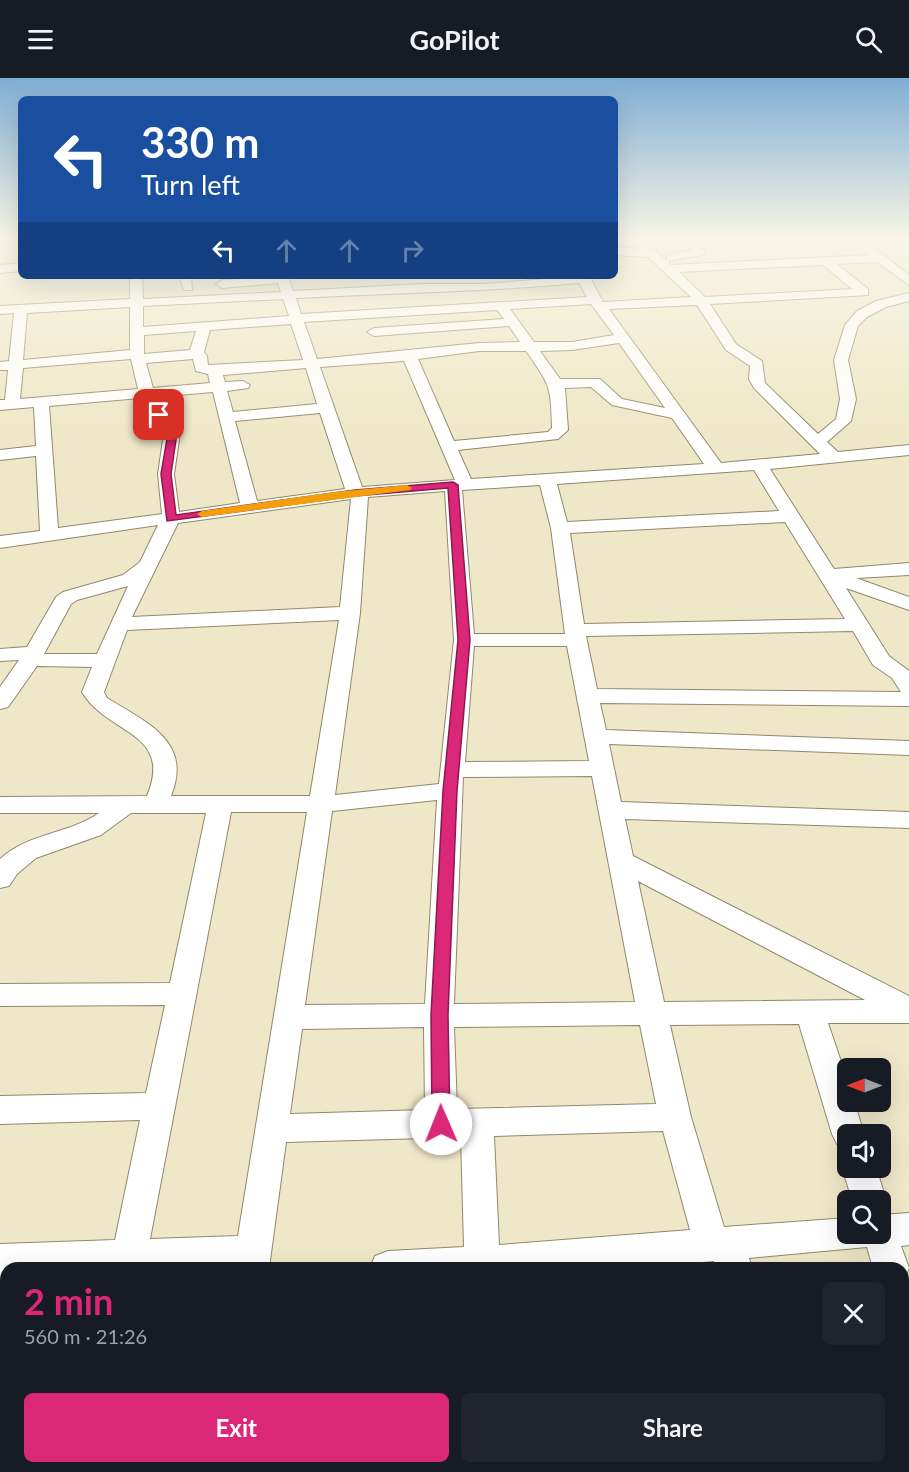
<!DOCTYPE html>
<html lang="en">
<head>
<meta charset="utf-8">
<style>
  :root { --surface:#171b24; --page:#20242c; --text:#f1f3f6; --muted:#9ea1a6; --accent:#db2777 }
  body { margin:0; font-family:Lato,sans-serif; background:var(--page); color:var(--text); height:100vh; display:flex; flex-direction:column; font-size:22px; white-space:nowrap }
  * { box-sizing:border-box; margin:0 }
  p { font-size:20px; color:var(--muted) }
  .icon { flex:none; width:33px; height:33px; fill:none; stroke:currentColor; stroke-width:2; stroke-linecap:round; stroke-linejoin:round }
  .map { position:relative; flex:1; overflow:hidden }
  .details { position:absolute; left:0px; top:1184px; width:909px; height:212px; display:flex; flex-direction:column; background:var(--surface); border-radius:18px 18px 0 0; box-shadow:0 6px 24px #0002 }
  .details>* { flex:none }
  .banner { position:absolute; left:18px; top:18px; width:600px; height:183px; border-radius:9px; box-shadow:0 6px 24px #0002; background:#1a4fa0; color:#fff; overflow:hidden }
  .needle { width:39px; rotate:270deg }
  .controls { position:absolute; left:837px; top:980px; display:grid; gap:12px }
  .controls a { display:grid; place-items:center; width:54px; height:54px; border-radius:9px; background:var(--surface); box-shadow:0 6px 24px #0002; font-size:30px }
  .pin { position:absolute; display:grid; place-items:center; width:51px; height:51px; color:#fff; margin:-26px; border-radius:12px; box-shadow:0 3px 9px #0006 }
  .me { position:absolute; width:66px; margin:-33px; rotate:359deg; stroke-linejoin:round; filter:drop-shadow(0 0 4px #0008) }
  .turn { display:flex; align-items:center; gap:21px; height:126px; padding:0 24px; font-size:27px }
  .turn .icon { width:78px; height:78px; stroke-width:2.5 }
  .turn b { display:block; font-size:42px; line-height:51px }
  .lanes { display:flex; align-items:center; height:57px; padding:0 24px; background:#0003; justify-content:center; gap:30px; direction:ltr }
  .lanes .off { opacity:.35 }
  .round { display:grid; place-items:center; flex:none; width:63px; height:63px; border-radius:9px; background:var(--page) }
  .headline { display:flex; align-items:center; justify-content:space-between; height:102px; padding:0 24px }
  h1 { font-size:36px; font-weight:700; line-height:45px; color:var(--accent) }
  .primary-button { display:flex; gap:12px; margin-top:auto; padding:12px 24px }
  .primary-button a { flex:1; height:69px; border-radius:9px; background:var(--accent); color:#fff; font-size:24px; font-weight:700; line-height:69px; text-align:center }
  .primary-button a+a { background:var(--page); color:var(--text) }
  header { display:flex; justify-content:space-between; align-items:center; height:78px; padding:0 24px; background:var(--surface); font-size:27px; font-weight:700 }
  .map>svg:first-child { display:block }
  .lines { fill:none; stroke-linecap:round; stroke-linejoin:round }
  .minor-casing { stroke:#8f896b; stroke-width:2 }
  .minor { fill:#fff; fill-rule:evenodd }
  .route { fill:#db2777; stroke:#8e194d; stroke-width:1.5 }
  .slow { fill:#f59e0b }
</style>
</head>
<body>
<header><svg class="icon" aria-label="menu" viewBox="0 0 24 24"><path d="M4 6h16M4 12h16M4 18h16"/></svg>GoPilot<svg class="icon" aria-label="search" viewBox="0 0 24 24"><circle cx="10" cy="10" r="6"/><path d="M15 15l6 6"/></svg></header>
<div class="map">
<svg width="909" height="1394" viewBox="0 0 909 1394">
  <rect width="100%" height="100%" fill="#efe8c8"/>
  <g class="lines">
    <defs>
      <path id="minor" d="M 629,160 L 642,160 L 671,187 L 869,177 L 856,166 L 841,160 L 864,162 L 909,197 L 909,207 L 877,184 L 837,186 L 868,211 L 868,217 L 710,226 L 736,266 L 762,283 L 765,305 L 818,356 L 836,341 L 840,321 L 834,282 L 845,247 L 857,233 L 876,223 L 909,215 L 909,223 L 886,229 L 867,239 L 858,248 L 848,282 L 856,321 L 851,343 L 827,364 L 838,374 L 909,367 L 909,377 L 770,391 L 834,491 L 909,485 L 909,497 L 856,500 L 909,519 L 909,532 L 846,510 L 889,578 L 909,593 L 909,628 L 600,625 L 606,652 L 909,663 L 909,677 L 609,666 L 621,724 L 909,734 L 909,750 L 625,741 L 633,778 L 909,918 L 909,945 L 828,945 L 848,1004 L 848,1023 L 854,1023 L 864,1056 L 848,1056 L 848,1070 L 837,1066 L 832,1056 L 799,946 L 670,947 L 691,1039 L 724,1149 L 848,1140 L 848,1155 L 880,1155 L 880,1137 L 909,1135 L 909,1167 L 901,1168 L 909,1190 L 904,1202 L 903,1190 L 873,1190 L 867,1169 L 749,1180 L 752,1190 L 716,1190 L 714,1183 L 633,1190 L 370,1190 L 375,1178 L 388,1173 L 464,1169 L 461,1059 L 286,1064 L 269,1190 L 6,1190 L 6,1199 L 0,1200 L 0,1166 L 115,1162 L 140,1042 L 0,1046 L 0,1018 L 146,1015 L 165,927 L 0,928 L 0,906 L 170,905 L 206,735 L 131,735 L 101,757 L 36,780 L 17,796 L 9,808 L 0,810 L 0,781 C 28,755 69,756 99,735 L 0,735 L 0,719 L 147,718 C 174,653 107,657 82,614 L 92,589 L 37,588 L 8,629 L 0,631 L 0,609 L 19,582 L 0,583 L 0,571 L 27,569 L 56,519 L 63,514 L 123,497 L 140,484 L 158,447 L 0,470 L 0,458 L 40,453 L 36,378 L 0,382 L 0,372 L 36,368 L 34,329 L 0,332 L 0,322 L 5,322 L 8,292 L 0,292 L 0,284 L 9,283 L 14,235 L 0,236 L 0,228 L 130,221 L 130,198 L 142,198 L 143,221 L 281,214 L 278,205 L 222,210 L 216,206 L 222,202 L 288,198 L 293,213 L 422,206 L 484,206 L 584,198 L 591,201 L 603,224 L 691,219 L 648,179 L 615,177 L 615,169 L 640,171 ZM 823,187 L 852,211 L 705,219 L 679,194 ZM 579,205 L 587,219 L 301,236 L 296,220 C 391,215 485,214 579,205 ZM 283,221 L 289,238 L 143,249 L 143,228 ZM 591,226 L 614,257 L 572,264 L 534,264 L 510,231 ZM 697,227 L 726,272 L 750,288 L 749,301 L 754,310 L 820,376 L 721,385 L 609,231 ZM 130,229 L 130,272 L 23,282 L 27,235 ZM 497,232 L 504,241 L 374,250 L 367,254 L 374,258 L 509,248 L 520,264 L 479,265 L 317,281 L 304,244 ZM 291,246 L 303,282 L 208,287 L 207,278 L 204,274 L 210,252 ZM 196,253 L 190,272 L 144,276 L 144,257 ZM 619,265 L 665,330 L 622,321 L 600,301 L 560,301 L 540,273 L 572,272 ZM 479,273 L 526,273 C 550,307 551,308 552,350 L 548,354 L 454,363 L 418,281 ZM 131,281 L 138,311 L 20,321 L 23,290 ZM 193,281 L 196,293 L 208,296 L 210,305 L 153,310 L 146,285 ZM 404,283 L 455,402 L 362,409 L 320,289 ZM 306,290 L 317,326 L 233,334 L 227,313 L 248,310 L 250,307 L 243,303 L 225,304 L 223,297 ZM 591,309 L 612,327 L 672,340 L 704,386 L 471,401 L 458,372 L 558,361 L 568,352 L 565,310 ZM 213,314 L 240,425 L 179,434 L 174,396 L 180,355 L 173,342 L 157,327 L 155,319 ZM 140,320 L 142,328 L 164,355 L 158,396 L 162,436 L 58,450 L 49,328 ZM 320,335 L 345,411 L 257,423 L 235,343 ZM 754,392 L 779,433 L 567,444 L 557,406 ZM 540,407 L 551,450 L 565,556 L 474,556 L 462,412 ZM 445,413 L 454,562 L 439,706 L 335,717 L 360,535 L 368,419 ZM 351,421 L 340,529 L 132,539 L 178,445 ZM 785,444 L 845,541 L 584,546 L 570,455 ZM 128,508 L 97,576 L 44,576 L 71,526 L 77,522 ZM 339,542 L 310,718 L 171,718 C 193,663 147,645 107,620 L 104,614 L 127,552 ZM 853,553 L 873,587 L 892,600 L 901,614 L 597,611 L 586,558 ZM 474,568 L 567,568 L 589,683 L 465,684 ZM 592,698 L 635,924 L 454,926 L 463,699 ZM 437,722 L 425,926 L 305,927 L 332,733 ZM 231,734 L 307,734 L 238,1158 L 150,1161 ZM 638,803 L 865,922 L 664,924 ZM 640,947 L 656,1026 L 457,1031 L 454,949 ZM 424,949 L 425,1032 L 290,1036 L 302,951 ZM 663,1053 L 690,1152 L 499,1167 L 494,1058 Z
        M 680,160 L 748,160 L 742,163 L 699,167 L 705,174 L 703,177 L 667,183 L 667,177 L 691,172 Z
        M 21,185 L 21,193 L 0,195 L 0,187 Z
        M 179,198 L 191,198 L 192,212 L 184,212 Z
        M 847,1079 L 848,1089 L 876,1089 L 886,1122 L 881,1133 L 880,1122 L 852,1122 L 842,1089 Z
        M 903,1207 L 909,1210 L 909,1261 L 903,1259 Z
        M 0,1314 L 6,1314 L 6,1352 L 0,1352 Z
        M 211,1389 L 251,1389 L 251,1394 L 211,1394 Z
        M 350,1389 L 390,1389 L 390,1394 L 350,1394 Z
        M 485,1389 L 525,1389 L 525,1394 L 485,1394 Z
        M 769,1389 L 809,1389 L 810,1394 L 770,1394 Z"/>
    </defs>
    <use href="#minor" class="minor-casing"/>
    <use href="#minor" class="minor"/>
  </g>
  <linearGradient id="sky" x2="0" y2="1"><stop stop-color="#80aed4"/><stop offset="0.45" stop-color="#f8f5e6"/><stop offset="1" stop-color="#f8f5e6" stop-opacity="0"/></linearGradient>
  <rect width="909" height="355" fill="url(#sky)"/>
  <path class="route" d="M 156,335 L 162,335 L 177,355 L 171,396 L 176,437 L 355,412 L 453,404 L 458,407 L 470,562 L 457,713 L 448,937 L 450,1046 L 447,1051 L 441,1053 L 434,1051 L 432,1046 L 431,937 L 443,713 L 458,562 L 448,410 L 355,418 L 167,443 L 161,396 L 168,355 Z"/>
  <path class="slow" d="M 407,407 L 412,410 L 410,412 L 202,439 L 197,436 L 202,433 L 334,414 Z"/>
</svg>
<div class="controls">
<a><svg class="needle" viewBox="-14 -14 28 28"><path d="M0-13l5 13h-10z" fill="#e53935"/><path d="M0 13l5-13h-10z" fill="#9ea1a6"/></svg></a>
<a><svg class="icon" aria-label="sound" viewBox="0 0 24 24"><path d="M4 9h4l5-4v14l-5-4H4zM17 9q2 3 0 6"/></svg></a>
<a><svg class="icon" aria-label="search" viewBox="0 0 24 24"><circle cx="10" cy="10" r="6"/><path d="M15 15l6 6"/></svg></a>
</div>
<div class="pin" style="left:159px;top:337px;background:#d93025"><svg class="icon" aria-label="arrive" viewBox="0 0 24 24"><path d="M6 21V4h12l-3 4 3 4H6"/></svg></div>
<svg class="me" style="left:441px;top:1046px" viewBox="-20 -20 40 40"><circle r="19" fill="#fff"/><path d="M0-13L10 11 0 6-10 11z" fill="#db2777"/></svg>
<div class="banner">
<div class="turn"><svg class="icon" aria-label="left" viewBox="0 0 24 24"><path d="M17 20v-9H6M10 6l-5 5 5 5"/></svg><div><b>330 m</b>Turn left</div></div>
<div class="lanes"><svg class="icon" aria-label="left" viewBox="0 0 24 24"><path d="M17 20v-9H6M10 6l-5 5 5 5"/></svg><svg class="icon off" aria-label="ahead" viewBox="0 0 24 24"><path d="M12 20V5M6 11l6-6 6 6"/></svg><svg class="icon off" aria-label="ahead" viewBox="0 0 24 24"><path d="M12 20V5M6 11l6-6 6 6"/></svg><svg class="icon off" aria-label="right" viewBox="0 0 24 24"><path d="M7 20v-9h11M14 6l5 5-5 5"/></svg></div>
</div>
<section class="details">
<div class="headline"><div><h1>2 min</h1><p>560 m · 21:26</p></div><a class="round"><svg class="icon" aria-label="close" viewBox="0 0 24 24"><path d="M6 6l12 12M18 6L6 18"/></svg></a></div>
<div class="primary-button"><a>Exit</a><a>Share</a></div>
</section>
</div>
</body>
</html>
